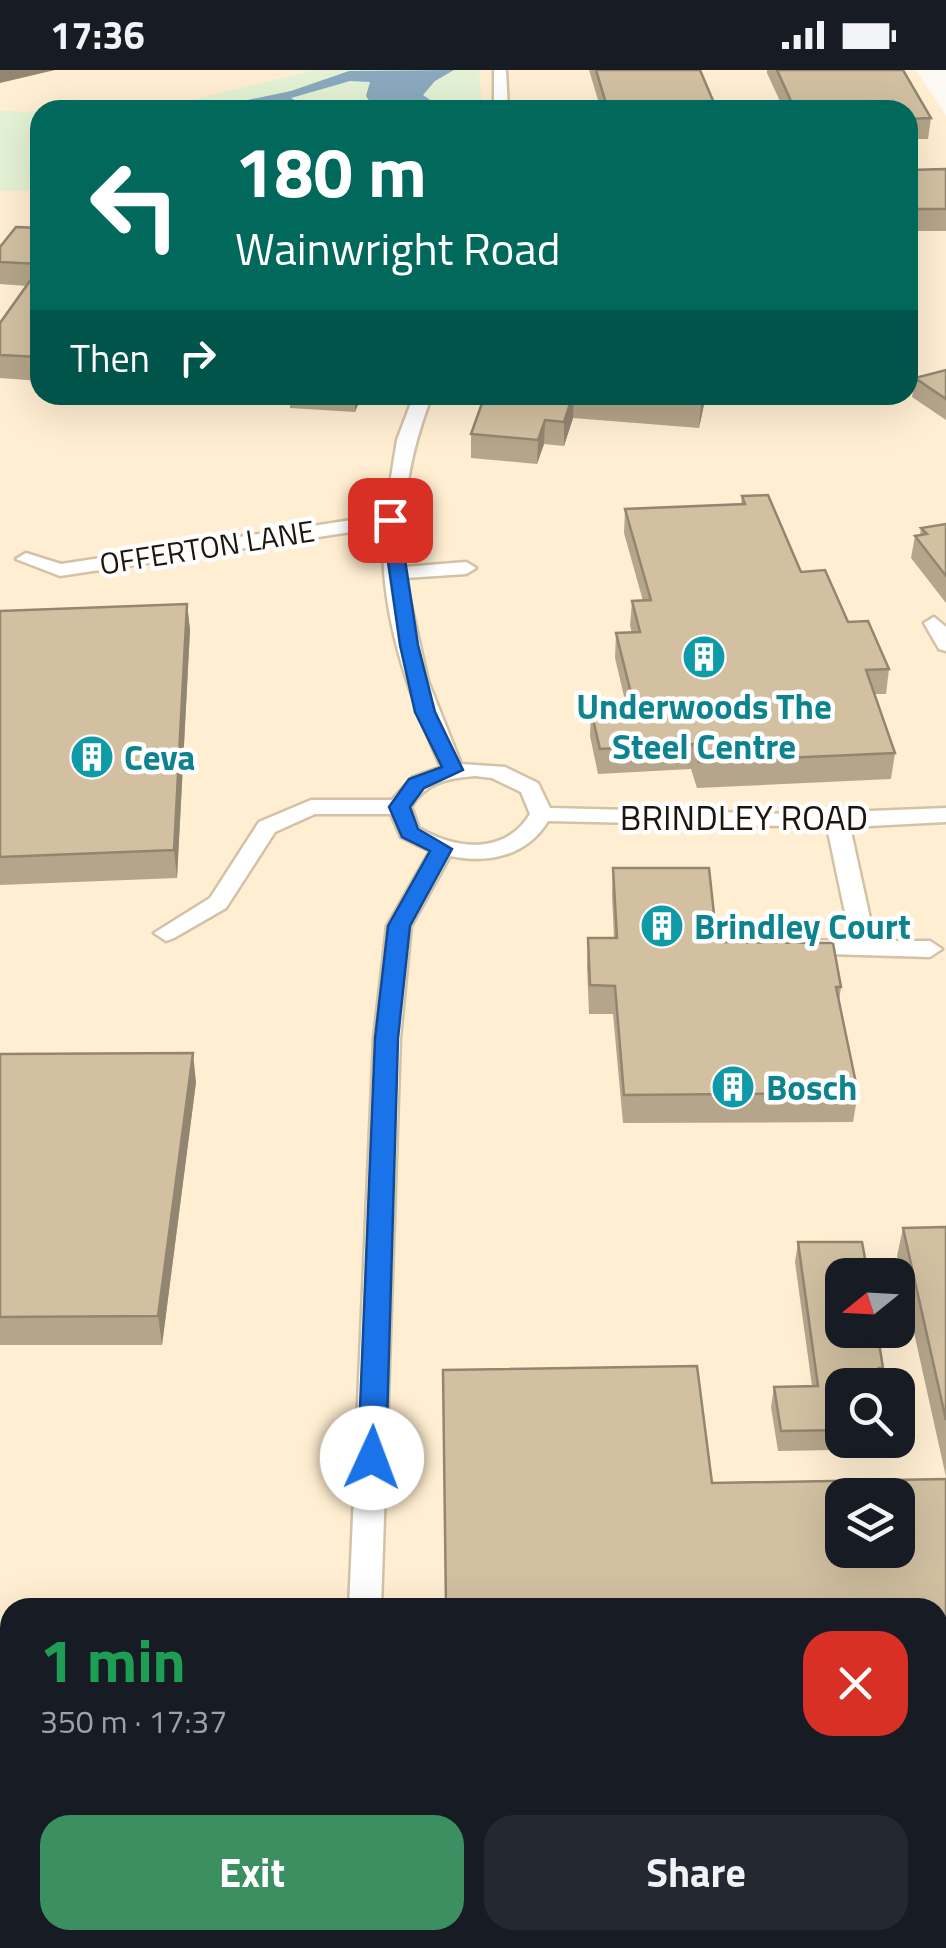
<!DOCTYPE html>
<html lang="en">
<head>
<meta charset="utf-8">
<style>
  :root { --surface:#171b24; --page:#242831; --text:#f1f3f6; --muted:#9ea1a6; --accent:#3b8f61 }
  body { margin:0; font-family:"Titillium Web",sans-serif; background:var(--page); color:var(--text); height:100vh; display:flex; flex-direction:column; font-size:38px; white-space:nowrap }
  * { box-sizing:border-box; margin:0 }
  p { font-size:32px; color:var(--muted) }
  .icon { flex:none; width:55px; height:55px; fill:none; stroke:currentColor; stroke-width:2; stroke-linecap:round; stroke-linejoin:round }
  .map { position:relative; flex:1; overflow:hidden }
  .details { position:absolute; left:0px; top:1528px; width:948px; height:352px; display:flex; flex-direction:column; background:var(--surface); border-radius:30px 30px 0 0; box-shadow:0 10px 40px #0002 }
  .details>* { flex:none }
  .guide { position:absolute; left:30px; top:30px; width:888px; height:305px; border-radius:30px; box-shadow:0 10px 40px #0002; background:#00695c; color:#fff; overflow:hidden }
  .needle { width:65px; rotate:252deg }
  .tools { position:absolute; left:825px; top:1188px; display:grid; gap:20px }
  .tools a { display:grid; place-items:center; width:90px; height:90px; border-radius:20px; background:var(--surface); box-shadow:0 10px 40px #0002; font-size:50px }
  .pin { position:absolute; display:grid; place-items:center; width:85px; height:85px; color:#fff; margin:-42px; border-radius:20px; box-shadow:0 5px 15px #0006 }
  .me { position:absolute; width:110px; margin:-55px; rotate:2deg; stroke-linejoin:round; filter:drop-shadow(0 0 8px #0008) }
  .turn { display:flex; align-items:center; gap:35px; height:210px; padding:0 40px; font-size:45px }
  .turn .icon { width:130px; height:130px; stroke-width:2.5 }
  .turn b { display:block; font-size:70px; line-height:85px }
  .then { display:flex; align-items:center; height:95px; padding:0 40px; background:#0003; gap:20px; font-size:38px }
  .round { display:grid; place-items:center; flex:none; width:105px; height:105px; border-radius:30px; background:var(--page) }
  .summary { display:flex; align-items:center; justify-content:space-between; height:170px; padding:0 40px }
  h1 { font-size:60px; font-weight:700; line-height:75px; color:#1e9e55 }
  .button { display:flex; gap:20px; margin-top:auto; padding:20px 40px }
  .button a { flex:1; height:115px; border-radius:30px; background:var(--accent); color:#fff; font-size:40px; font-weight:700; line-height:115px; text-align:center }
  .button a+a { background:var(--page); color:var(--text) }
  .status { display:flex; justify-content:space-between; align-items:center; height:70px; padding:0 50px; background:var(--surface); direction:ltr }
  .status svg { height:28px; fill:currentColor }
  .map>svg:first-child { display:block }
  .built { fill:#ffeed1; fill-rule:evenodd }
  .green { fill:#e3f1d4 }
  .water { fill:#8aa9be; fill-rule:evenodd }
  .lines { fill:none; stroke-linecap:round; stroke-linejoin:round }
  .stream { stroke:#8aa9be; stroke-width:11 }
  .minor-casing { stroke:#d2c2a6; stroke-width:5 }
  .minor { fill:#fff; fill-rule:evenodd }
  .wall { fill:#b5a58a }
  .shaded-wall { fill:#938671 }
  .building { fill:#d2c0a1; stroke:#938671; stroke-width:2.5; fill-rule:evenodd }
  .route { fill:#1a73e8; stroke:#114b97; stroke-width:2.5 }
  .labels { text-anchor:middle; dominant-baseline:central; stroke-width:9; stroke-linejoin:round; paint-order:stroke }
  .far-street-label { font-size:30px; fill:#1c160c; stroke:#fff }
  .culture-label { font-size:35px; font-weight:bold; fill:#0d838f; stroke:#fff; text-anchor:start }
  .street-label { font-size:35px; fill:#1c160c; stroke:#fff }
</style>
</head>
<body>
<div class="status"><b>17:36</b><svg viewBox="0 0 49 12"><path d="M0 12V9h3v3zM5 12V6h3v6zM10 12V3h3v9zM15 12V0h3v12zM26 1h20v11H26zM47 4h2v5h-2z"/></svg></div>
<div class="map">
<svg width="946" height="1878" viewBox="0 0 946 1878">
  <rect width="100%" height="100%" fill="#fcf9f3"/>
  <path class="built" d="M 0,0 L 916,0 L 946,46 L 946,1878 L 0,1878 ZM 40,40 L 908,40 L 908,325 L 40,325 ZM 842,1205 L 898,1205 L 898,1260 L 842,1260 ZM 842,1315 L 898,1315 L 898,1370 L 842,1370 ZM 842,1425 L 898,1425 L 898,1480 L 842,1480 ZM 10,1538 L 938,1538 L 938,1870 L 10,1870 Z"/>
  <path class="green" d="M 314,0 L 479,0 L 482,40 L 152,40 Z
    M 0,41 L 40,42 L 40,120 L 0,121 Z"/>
  <path class="water" d="M 454,0 L 435,11 L 423,25 L 445,40 L 200,40 L 291,21 L 349,1 ZM 350,11 L 370,12 L 366,26 L 370,32 L 306,36 L 291,28 Z"/>
  <g class="lines">
    <path class="stream" d="M 0,1706 L 10,1702"/>
    <defs>
      <path id="minor" d="M 494,0 L 506,0 L 508,40 L 494,40 Z
        M 414,325 L 432,325 C 410,382 400,435 404,497 L 466,492 L 476,498 L 466,504 L 405,508 L 428,611 L 461,694 L 505,697 L 538,713 L 550,738 L 794,744 L 946,738 L 946,752 L 850,757 L 875,871 L 930,871 L 942,879 L 930,887 L 793,883 L 790,878 L 802,870 L 851,871 L 827,757 L 548,751 C 527,786 488,794 450,786 L 411,856 L 400,968 L 381,1538 L 349,1538 L 374,968 L 387,856 L 430,781 L 401,767 L 391,744 L 315,744 L 275,762 L 226,838 L 174,868 L 166,871 L 154,863 L 210,828 L 259,752 L 311,730 L 392,730 L 413,707 L 441,697 C 408,623 378,539 384,457 L 60,506 L 16,489 L 26,483 L 61,494 L 385,445 L 397,370 ZM 475,706 L 492,708 L 521,722 L 530,744 C 505,785 456,780 419,758 L 411,737 C 425,712 449,708 475,706 Z
        M 934,547 L 946,557 L 946,581 L 939,579 L 924,553 Z
        M 333,1870 L 369,1870 L 369,1878 L 331,1878 Z"/>
    </defs>
    <use href="#minor" class="minor-casing"/>
    <use href="#minor" class="minor"/>
  </g>
  <path class="wall" d="M 589,0 L 700,0 L 717,40 L 601,40 Z
    M 767,0 L 903,0 L 931,48 L 928,69 L 908,69 L 908,40 L 784,40 L 767,3 Z
    M 946,99 L 946,161 L 908,161 L 908,100 Z
    M 40,158 L 40,311 L 0,308 L 0,253 L 27,216 L 0,214 L 0,177 Z
    M 946,300 L 946,350 L 912,327 L 915,308 Z
    M 260,325 L 362,325 L 355,342 L 290,338 L 290,327 Z
    M 485,325 L 706,325 L 699,358 L 573,348 L 564,376 L 544,374 L 537,394 L 471,388 L 471,364 Z
    M 742,426 L 801,502 L 889,599 L 886,624 L 875,624 L 895,683 L 891,709 L 697,718 L 691,699 L 598,704 L 590,666 L 591,641 L 627,639 L 615,588 L 616,563 L 632,563 L 630,556 L 632,531 L 643,531 L 624,463 L 625,439 L 741,434 Z
    M 946,454 L 946,533 L 911,488 L 915,466 L 920,465 L 921,458 Z
    M 187,534 L 190,560 L 177,808 L 0,815 L 0,541 Z
    M 613,798 L 717,872 L 841,917 L 839,931 L 858,1023 L 853,1052 L 623,1053 L 613,944 L 589,944 L 587,896 L 588,868 L 614,868 L 612,825 Z
    M 0,984 L 196,1012 L 162,1275 L 0,1275 Z
    M 946,1157 L 946,1407 L 897,1186 L 903,1158 Z
    M 798,1172 L 883,1298 L 881,1309 L 842,1315 L 842,1370 L 890,1370 L 888,1379 L 778,1381 L 771,1337 L 774,1317 L 812,1316 L 795,1192 Z"/>
  <path class="shaded-wall" d="M 0,0 L 55,0 L 0,13 Z
    M 355,325 L 362,325 L 355,342 Z
    M 574,325 L 573,348 L 564,376 L 564,352 Z
    M 703,325 L 706,325 L 699,358 L 701,334 Z
    M 545,350 L 544,374 L 537,394 L 538,370 Z
    M 187,534 L 190,560 L 177,808 L 174,780 Z
    M 193,983 L 196,1012 L 162,1275 L 158,1246 Z
    M 232,1870 L 238,1870 L 237,1878 L 231,1878 Z"/>
  <path class="building" d="M 596,0 L 700,0 L 717,40 L 608,40 Z
    M 777,0 L 903,0 L 931,48 L 908,49 L 908,40 L 795,40 Z
    M 946,99 L 946,139 L 908,139 L 908,100 Z
    M 16,157 L 40,158 L 40,194 L 0,192 L 0,177 Z
    M 40,197 L 40,287 L 0,285 L 0,253 Z
    M 946,300 L 946,329 L 915,308 Z
    M 485,325 L 573,325 L 564,352 L 545,350 L 538,370 L 471,364 Z
    M 582,325 L 703,325 L 701,334 Z
    M 768,425 L 801,502 L 825,500 L 848,552 L 868,551 L 889,599 L 866,600 L 895,683 L 699,692 L 693,674 L 600,679 L 591,641 L 635,639 L 616,563 L 640,562 L 632,531 L 651,530 L 625,439 L 745,434 L 742,426 Z
    M 946,454 L 946,506 L 915,466 L 927,464 L 921,458 Z
    M 187,534 L 174,780 L 0,787 L 0,541 Z
    M 613,798 L 709,798 L 717,872 L 833,873 L 841,917 L 836,917 L 858,1023 L 624,1025 L 615,916 L 590,915 L 588,868 L 617,868 Z
    M 193,983 L 158,1246 L 0,1247 L 0,984 Z
    M 946,1157 L 946,1350 L 903,1158 Z
    M 798,1172 L 862,1172 L 868,1205 L 842,1205 L 842,1260 L 877,1260 L 883,1298 L 879,1298 L 883,1315 L 842,1315 L 842,1360 L 781,1361 L 774,1317 L 818,1316 Z
    M 697,1296 L 712,1413 L 946,1409 L 946,1878 L 451,1878 L 451,1870 L 938,1870 L 938,1538 L 446,1538 L 443,1300 ZM 842,1425 L 898,1425 L 898,1480 L 842,1480 Z
    M 0,1769 L 10,1769 L 10,1870 L 232,1870 L 231,1878 L 0,1878 Z"/>
  <path class="route" d="M 390,445 L 399,450 L 418,575 L 435,642 L 463,700 L 424,718 L 410,737 L 418,759 L 452,779 L 410,856 L 398,968 L 386,1388 L 382,1396 L 362,1396 L 358,1388 L 375,968 L 388,856 L 430,781 L 402,767 L 389,737 L 409,709 L 442,697 L 415,642 L 400,575 L 382,450 Z"/>
  <defs>
    <symbol id="building-disc" viewBox="-11 -11 22 22"><circle r="9.5" fill="#0f9aa8" stroke="#fff"/><path d="M-4-6H4V6H1V3H-1V6H-4ZM-2.5-4.3h1.7v1.8h-1.7ZM.8-4.3h1.7v1.8H.8ZM-2.5-1h1.7V.8h-1.7ZM.8-1h1.7V.8H.8Z" fill="#fff"/></symbol>
  </defs>
  <g fill-rule="evenodd">
    <use href="#building-disc" x="679" y="562" width="50" height="50"/>
    <use href="#building-disc" x="67" y="662" width="50" height="50"/>
    <use href="#building-disc" x="637" y="831" width="50" height="50"/>
    <use href="#building-disc" x="708" y="992" width="50" height="50"/>
  </g>
  <g class="labels">
    <g class="far-street-label">
      <text transform="translate(207 477) rotate(-9)">OFFERTON LANE</text>
    </g>
    <g class="culture-label">
      <text x="704" y="636" text-anchor="middle">Underwoods The<tspan x="704" dy="40">Steel Centre</tspan></text>
      <text x="124" y="687">Ceva</text>
      <text x="694" y="856">Brindley Court</text>
      <text x="766" y="1017">Bosch</text>
    </g>
    <g class="street-label">
      <text x="744" y="747">BRINDLEY ROAD</text>
    </g>
  </g>
</svg>
<div class="tools">
<a><svg class="needle" viewBox="-14 -14 28 28"><path d="M0-13l5 13h-10z" fill="#e53935"/><path d="M0 13l5-13h-10z" fill="#9ea1a6"/></svg></a>
<a><svg class="icon" aria-label="search" viewBox="0 0 24 24"><circle cx="10" cy="10" r="6"/><path d="M15 15l6 6"/></svg></a>
<a><svg class="icon" aria-label="layers" viewBox="0 0 24 24"><path d="M12 4l9 5-9 5-9-5zM3 14l9 5 9-5"/></svg></a>
</div>
<div class="pin" style="left:390px;top:450px;background:#d93025"><svg class="icon" aria-label="arrive" viewBox="0 0 24 24"><path d="M6 21V4h12l-3 4 3 4H6"/></svg></div>
<svg class="me" style="left:372px;top:1388px" viewBox="-20 -20 40 40"><circle r="19" fill="#fff"/><path d="M0-13L10 11 0 6-10 11z" fill="#1a73e8"/></svg>
<div class="guide">
<div class="turn"><svg class="icon" aria-label="left" viewBox="0 0 24 24"><path d="M17 20v-9H6M10 6l-5 5 5 5"/></svg><div><b>180 m</b>Wainwright Road</div></div>
<div class="then">Then<svg class="icon" aria-label="right" viewBox="0 0 24 24"><path d="M7 20v-9h11M14 6l5 5-5 5"/></svg></div>
</div>
<section class="details">
<div class="summary"><div><h1>1 min</h1><p>350 m · 17:37</p></div><a class="round" style="background:#d93025;color:#fff"><svg class="icon" aria-label="close" viewBox="0 0 24 24"><path d="M6 6l12 12M18 6L6 18"/></svg></a></div>
<div class="button"><a>Exit</a><a>Share</a></div>
</section>
</div>
</body>
</html>
